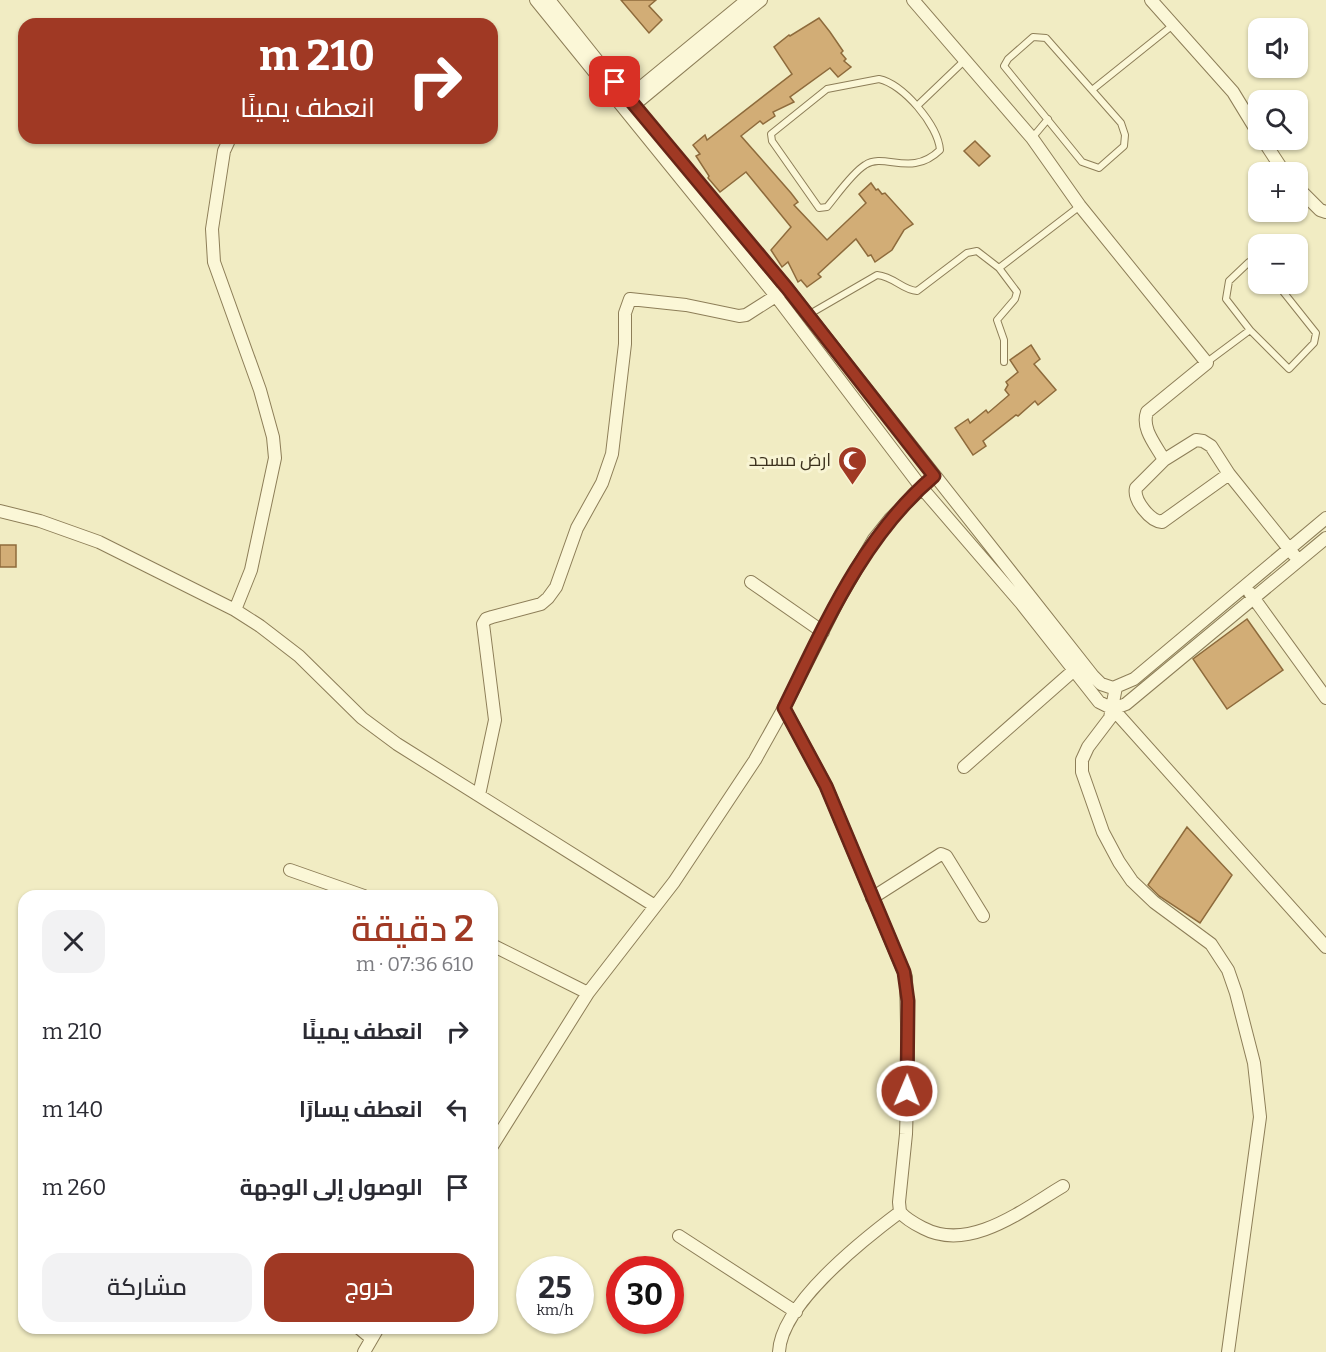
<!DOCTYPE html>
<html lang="ar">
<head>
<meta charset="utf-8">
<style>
  :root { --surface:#fff; --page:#f2f2f3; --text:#2b2b33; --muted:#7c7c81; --accent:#a03924 }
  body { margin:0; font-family:Bitter,Cairo,serif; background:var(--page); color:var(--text); direction:rtl; height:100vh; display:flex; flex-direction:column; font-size:22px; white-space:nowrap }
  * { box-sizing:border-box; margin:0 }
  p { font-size:20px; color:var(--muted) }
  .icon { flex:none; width:33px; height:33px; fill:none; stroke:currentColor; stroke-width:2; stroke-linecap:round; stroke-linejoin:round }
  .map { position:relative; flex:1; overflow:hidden; direction:ltr }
  .details { position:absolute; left:18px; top:890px; width:480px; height:444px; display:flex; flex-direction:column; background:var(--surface); border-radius:18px; box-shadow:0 2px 4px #0004; direction:rtl }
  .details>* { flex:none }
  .hud { position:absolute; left:18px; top:18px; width:480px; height:126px; border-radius:18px; box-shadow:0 2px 4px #0004; direction:rtl; background:#a03924; color:#fff; overflow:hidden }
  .controls { position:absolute; left:1248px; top:18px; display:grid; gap:12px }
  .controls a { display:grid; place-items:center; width:60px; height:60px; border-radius:12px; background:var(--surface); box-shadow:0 2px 4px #0004; font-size:30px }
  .speed { position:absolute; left:516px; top:1256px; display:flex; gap:12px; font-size:30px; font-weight:700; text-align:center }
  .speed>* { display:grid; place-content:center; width:78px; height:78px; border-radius:50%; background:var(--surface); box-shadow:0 2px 4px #0004; line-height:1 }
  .speed small { font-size:15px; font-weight:400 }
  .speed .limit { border:9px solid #d22; background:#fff; color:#111 }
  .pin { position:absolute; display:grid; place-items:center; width:51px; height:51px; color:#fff; margin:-26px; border-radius:12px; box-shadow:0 3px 9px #0006 }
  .me { position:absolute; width:66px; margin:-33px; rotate:1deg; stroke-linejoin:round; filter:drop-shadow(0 0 4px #0008) }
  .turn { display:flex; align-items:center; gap:21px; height:126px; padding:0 24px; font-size:27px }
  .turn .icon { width:78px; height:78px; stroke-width:2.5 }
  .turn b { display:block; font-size:42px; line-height:51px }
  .round { display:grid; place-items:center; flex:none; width:63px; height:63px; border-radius:18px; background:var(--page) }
  .head { display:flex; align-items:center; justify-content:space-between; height:102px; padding:0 24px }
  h1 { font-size:36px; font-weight:600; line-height:45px; color:var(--accent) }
  .primary-button { display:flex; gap:12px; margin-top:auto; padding:12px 24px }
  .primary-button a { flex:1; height:69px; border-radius:18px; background:var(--accent); color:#fff; font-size:24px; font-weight:600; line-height:69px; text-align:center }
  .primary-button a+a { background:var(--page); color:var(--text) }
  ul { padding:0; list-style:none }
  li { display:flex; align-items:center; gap:18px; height:78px; padding:0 24px }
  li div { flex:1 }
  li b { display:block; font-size:22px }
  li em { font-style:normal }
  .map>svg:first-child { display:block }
  .building { fill:#d2ad76; stroke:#8e6b3c; stroke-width:1.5 }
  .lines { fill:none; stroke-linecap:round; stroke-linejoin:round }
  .service-casing { stroke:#8d7e58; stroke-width:8 }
  .minor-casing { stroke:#8d7e58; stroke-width:14 }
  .service { stroke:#fbf7d7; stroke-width:6 }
  .minor { stroke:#fbf7d7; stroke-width:12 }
  .route-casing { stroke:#682517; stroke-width:15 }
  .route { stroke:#a03924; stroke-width:10 }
  .labels { text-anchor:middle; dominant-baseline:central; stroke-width:6; stroke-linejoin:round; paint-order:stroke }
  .poi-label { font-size:18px; fill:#3c311d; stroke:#f8f4d3; text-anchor:end }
</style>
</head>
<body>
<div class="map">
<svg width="1326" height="1352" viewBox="0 0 1326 1352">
  <rect width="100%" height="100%" fill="#f1ecc3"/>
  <path class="building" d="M 621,0 L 656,0 L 649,6 L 662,20 L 649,33 Z
    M 819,18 L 830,32 L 843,51 L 841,53 L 846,59 L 844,61 L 851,67 L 838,77 L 830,68 L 790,97 L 794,102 L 773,112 L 775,116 L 763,124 L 760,121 L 741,136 L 791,193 L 798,202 L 794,205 L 827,240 L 866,203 L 859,194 L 871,183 L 876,190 L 878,189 L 882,194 L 885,193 L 913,224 L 904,230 L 892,250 L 875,262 L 871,255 L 868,256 L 856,239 L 818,274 L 821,277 L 807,287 L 801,280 L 798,282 L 788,262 L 782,267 L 771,250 L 791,227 L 746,172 L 720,192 L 708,178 L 709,176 L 696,156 L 700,154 L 693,145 L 705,135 L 707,140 L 792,74 L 774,47 L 789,35 L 790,36 Z
    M 975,141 L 990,156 L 979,166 L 964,151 Z
    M 1031,345 L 1040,359 L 1034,364 L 1056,390 L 1038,405 L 1035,401 L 1018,416 L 1016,415 L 983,441 L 986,446 L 973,455 L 955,428 L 968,419 L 970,423 L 986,410 L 988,413 L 1009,395 L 1005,390 L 1008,385 L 1006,382 L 1018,372 L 1010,360 Z
    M 0,545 L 16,545 L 16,567 L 0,567 Z
    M 1247,619 L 1283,670 L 1227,709 L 1193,659 Z
    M 1187,827 L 1232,875 L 1200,923 L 1159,896 L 1148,885 Z"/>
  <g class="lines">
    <defs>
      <path id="service" d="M 1033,37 L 1046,38 L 1121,123 L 1125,135 L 1124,146 L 1099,168 L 1082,162 L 1004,66 L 1008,59 Z
        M 879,79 C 903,84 938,125 940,150 C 911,178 885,152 865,165 C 852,173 837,195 827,207 L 819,208 L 772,141 L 771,134 L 827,89 Z
        M 1092,90 L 1173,25
        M 917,106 L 964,61
        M 1032,138 L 1048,119
        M 1258,263 L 1249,262 L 1229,281 L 1226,299 L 1250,330 L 1289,369 L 1314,343 L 1316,333 L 1277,284
        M 999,268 L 1080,206
        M 808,315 L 877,275 C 895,277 902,290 917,291 L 967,253 L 977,251 L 999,268 L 1017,292 L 1015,299 L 997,320 L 1004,340 L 1004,362
        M 1207,362 L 1250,330"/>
      <path id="minor" d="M 536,0 L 776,296 L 921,487 L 1021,603 L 1099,702 L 1113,709 L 1126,704 L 1326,538
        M 549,0 L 628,99 L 787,288 L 1093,676 L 1101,684 L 1113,688 L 1134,679 L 1326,518
        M 913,0 L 1032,138 L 1080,206 L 1207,363 L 1147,412 C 1141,429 1156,445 1164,460
        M 1151,0 L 1233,92 L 1258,133
        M 623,102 L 747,0
        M 628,110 L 761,0
        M 230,138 L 224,151 L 212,229 L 214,262 L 260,390 L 273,437 L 275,458 L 251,570 L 235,610
        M 1263,140 L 1284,172
        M 1298,188 L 1320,210 L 1326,212
        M 1229,474 L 1162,522 C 1150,521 1133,500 1136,488 L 1164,460 L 1196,440 L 1203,441 L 1211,446 L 1229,474 L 1294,555
        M 0,511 L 40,521 L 99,542 L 235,610 L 260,626 L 299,656 L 362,718 L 397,744 L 655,906
        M 751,582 L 823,632
        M 1250,593 L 1326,698
        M 1116,687 L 1110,718 L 1088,747 L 1082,760 L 1082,772 L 1103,832 L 1119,862 L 1132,881 L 1154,902 L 1211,944 L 1228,970 L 1236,993 L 1254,1063 L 1260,1117 L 1228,1352
        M 784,708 L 826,786 L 906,977 L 908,1070 L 906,1134 L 899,1202 L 900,1212 C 906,1219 915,1224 923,1228 C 970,1253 1024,1209 1063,1186
        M 1113,709 L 1326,947
        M 964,767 L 1073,671
        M 479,795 L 495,720 L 483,624 L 486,619 L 492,617 L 541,604 L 548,598 L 556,587 L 577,528 L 602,483 L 612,454 L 625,344 L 625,313 L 630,299 L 686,305 L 739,316 L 746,315 L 782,292
        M 290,870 L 364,896
        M 872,898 L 941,854 L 946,856 L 983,916
        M 492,945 L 588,993
        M 492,1146 L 588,993 L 674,882 L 755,760 L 784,708 L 838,601 L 874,539 L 890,519 L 927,483
        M 679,1236 L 796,1312
        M 359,1328 L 371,1338
        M 364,1352 L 378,1328
        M 779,1352 C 781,1304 864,1239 900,1212"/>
    </defs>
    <use href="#service" class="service-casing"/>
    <use href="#minor" class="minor-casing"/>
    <use href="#service" class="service"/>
    <use href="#minor" class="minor"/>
  </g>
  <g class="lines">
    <defs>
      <path id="route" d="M 615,82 L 787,288 L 934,476 C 862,537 825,625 784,708 L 826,786 L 904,972 L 908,1001 L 907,1091"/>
    </defs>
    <use href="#route" class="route-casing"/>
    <use href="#route" class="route"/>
  </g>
  <defs>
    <symbol id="mosque-pin" viewBox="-11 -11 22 30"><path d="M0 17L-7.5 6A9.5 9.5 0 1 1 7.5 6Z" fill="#a03924" stroke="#f8f4d3"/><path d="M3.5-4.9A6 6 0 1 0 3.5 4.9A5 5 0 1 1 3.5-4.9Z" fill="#fff"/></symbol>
  </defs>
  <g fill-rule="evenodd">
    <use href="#mosque-pin" x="836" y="444" width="33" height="45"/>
  </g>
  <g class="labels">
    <g class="poi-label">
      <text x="831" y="460">ارض مسجد</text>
    </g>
  </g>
</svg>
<div class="controls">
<a><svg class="icon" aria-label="sound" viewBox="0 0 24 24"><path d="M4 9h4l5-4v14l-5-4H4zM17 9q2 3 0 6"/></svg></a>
<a><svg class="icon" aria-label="search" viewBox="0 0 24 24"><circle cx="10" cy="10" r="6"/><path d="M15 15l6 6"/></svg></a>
<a>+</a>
<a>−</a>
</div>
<div class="speed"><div>25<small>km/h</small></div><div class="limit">30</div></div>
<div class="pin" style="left:615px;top:82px;background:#d93025"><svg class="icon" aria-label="arrive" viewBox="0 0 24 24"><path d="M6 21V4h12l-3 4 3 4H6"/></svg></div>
<svg class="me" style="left:907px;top:1091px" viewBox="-20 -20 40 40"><circle r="17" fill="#a03924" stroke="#fff" stroke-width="3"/><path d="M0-11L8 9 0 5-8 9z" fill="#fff"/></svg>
<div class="hud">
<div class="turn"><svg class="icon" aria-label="right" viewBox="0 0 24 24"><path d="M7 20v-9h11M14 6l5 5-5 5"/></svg><div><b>210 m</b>انعطف يمينًا</div></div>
</div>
<section class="details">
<div class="head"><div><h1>2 دقيقة</h1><p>610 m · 07:36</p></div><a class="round"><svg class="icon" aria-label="close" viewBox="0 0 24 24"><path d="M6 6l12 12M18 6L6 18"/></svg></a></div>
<ul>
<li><svg class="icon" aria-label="right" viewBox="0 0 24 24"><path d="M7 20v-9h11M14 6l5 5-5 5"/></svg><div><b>انعطف يمينًا</b></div><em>210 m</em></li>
<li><svg class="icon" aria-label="left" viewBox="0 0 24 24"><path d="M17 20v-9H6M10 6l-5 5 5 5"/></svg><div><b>انعطف يسارًا</b></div><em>140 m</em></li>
<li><svg class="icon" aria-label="arrive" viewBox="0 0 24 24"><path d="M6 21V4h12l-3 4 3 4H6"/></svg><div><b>الوصول إلى الوجهة</b></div><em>260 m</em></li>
</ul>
<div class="primary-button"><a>خروج</a><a>مشاركة</a></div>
</section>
</div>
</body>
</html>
